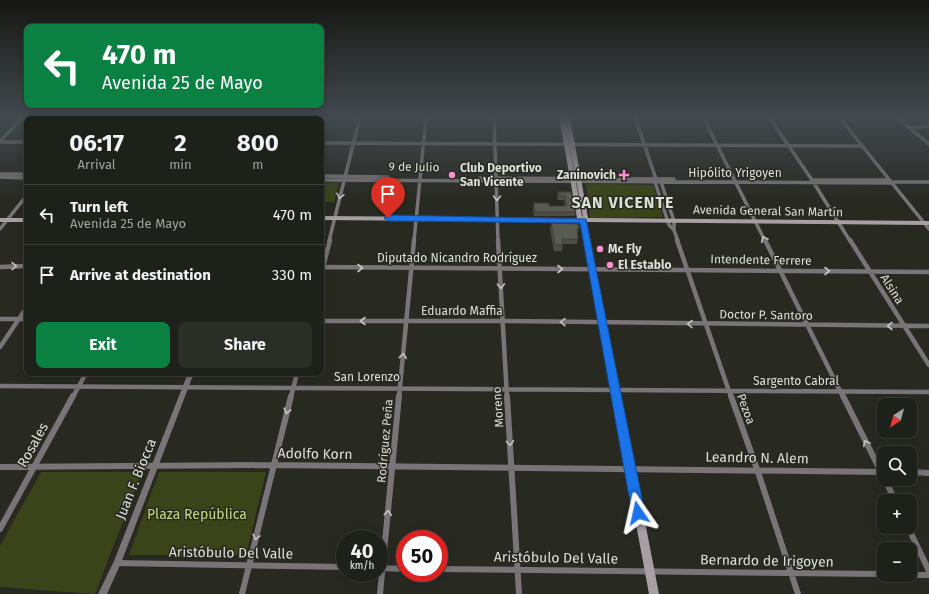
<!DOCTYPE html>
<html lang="en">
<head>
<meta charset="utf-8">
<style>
  :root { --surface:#1e201a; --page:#2b2d27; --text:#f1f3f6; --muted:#a1a3a2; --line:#3c3e39; --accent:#0b8043 }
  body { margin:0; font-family:"Fira Sans",sans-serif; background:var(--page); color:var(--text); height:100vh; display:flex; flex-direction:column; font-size:15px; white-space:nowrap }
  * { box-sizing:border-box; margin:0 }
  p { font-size:13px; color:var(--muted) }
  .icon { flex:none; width:22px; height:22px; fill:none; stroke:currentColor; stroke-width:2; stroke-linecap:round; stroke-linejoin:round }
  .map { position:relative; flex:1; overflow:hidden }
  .details { position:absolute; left:24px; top:116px; width:300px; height:260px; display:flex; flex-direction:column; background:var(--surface); border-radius:8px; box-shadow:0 2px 10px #0003,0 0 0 1px var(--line) }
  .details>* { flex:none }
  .hud { position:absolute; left:24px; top:24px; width:300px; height:84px; border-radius:8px; box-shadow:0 2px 10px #0003,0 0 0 1px var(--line); background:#0b8043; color:#fff; overflow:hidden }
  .needle { width:26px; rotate:216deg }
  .fabs { position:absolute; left:877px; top:398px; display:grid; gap:8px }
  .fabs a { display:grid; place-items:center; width:40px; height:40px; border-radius:8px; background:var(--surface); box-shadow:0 2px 10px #0003,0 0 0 1px var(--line); font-size:20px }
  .speed { position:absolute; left:336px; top:530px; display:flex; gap:8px; font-size:20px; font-weight:700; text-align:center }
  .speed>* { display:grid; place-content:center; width:52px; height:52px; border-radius:50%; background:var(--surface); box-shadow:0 2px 10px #0003,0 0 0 1px var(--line); line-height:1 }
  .speed small { font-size:10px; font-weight:400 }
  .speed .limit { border:6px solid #d22; background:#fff; color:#111 }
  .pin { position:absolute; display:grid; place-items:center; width:34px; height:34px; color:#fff; margin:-41px -17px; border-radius:50% 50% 50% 0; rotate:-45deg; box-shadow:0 0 4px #0007 }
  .pin .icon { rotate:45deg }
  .me { position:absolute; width:44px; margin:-22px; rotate:349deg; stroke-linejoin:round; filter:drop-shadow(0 0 3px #0008) }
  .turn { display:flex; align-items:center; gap:14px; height:84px; padding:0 12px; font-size:18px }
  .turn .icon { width:52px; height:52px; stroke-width:2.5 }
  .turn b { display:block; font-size:28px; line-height:34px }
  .eta { display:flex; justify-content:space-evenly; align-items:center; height:68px; text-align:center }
  .eta b { font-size:24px; font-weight:700; line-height:28px }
  .cta { display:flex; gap:8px; margin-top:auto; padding:8px 12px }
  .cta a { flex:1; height:46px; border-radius:8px; background:var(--accent); color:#fff; font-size:16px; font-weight:700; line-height:46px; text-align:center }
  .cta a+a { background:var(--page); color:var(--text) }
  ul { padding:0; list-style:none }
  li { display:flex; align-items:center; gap:12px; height:60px; padding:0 12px; border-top:1px solid var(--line) }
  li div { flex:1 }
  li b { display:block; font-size:15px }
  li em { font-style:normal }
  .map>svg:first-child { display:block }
  .green { fill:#3b4419 }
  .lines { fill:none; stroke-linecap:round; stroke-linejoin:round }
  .minor-far2 { stroke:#797477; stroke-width:3.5 }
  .minor-far1 { stroke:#797477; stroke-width:4.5 }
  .minor { stroke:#797477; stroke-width:6 }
  .tertiary { fill:#797477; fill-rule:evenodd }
  .secondary { fill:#a79fa3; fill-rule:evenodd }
  .wall { fill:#4c4e46 }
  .building { fill:#585b51; stroke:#3e4039 }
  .oneway { stroke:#c5c4c1 }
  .route { fill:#1a73e8; stroke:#114b97 }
  .poi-dot { fill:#f790cd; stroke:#282a22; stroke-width:1.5 }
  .labels { text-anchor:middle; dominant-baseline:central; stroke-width:3; stroke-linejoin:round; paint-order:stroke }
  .street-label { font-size:12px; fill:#dedfda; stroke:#282a22 }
  .poi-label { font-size:12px; font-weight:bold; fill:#dedfda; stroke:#282a22; text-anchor:start }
  .near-street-label { font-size:14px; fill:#dedfda; stroke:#282a22 }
  .near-park-label { font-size:14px; fill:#c6db7b; stroke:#282a22 }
  .district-label { font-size:16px; font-weight:bold; letter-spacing:1px; fill:#dcdfd4; stroke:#282a22 }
</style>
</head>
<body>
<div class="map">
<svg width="929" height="594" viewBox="0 0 929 594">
  <rect width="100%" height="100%" fill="#282a22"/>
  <path class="green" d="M 321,183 L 339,183 L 334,202 L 321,202 Z
    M 586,184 L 653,185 L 663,217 L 590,218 Z
    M 41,472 L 142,472 L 95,594 L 0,587 L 0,546 Z
    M 159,472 L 266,472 L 246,555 L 129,555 Z"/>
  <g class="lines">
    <path class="minor-far2" d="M 494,117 L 498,241
      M 635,117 L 656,179 L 655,182 L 669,225 L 674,230 L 678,241
      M 703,117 L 765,241
      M 769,117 L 812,180 L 850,241
      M 839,117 L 929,229
      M 896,117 L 929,144
      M 155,119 L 157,117
      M 221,119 L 223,117
      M 292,119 L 293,117
      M 910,128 L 929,126
      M 0,141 L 23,117
      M 0,142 L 27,142
      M 321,143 L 862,146
      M 0,174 L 27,174
      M 321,176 L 388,177
      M 0,177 L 27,178
      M 480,178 L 674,179
      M 321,180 L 891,183
      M 814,180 L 888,180
      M 659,181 L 661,182 L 674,221 L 674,230
      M 890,182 L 929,182
      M 0,229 L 27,195
      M 329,241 L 360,117
      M 414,241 L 426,117"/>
    <path class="minor-far1" d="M 498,240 L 507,397
      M 677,240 L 731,397
      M 765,240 L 843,397
      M 850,240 L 929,365
      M 0,267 L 27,266
      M 321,267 L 929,272
      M 321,275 L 330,240
      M 0,319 L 27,319
      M 321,321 L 503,321 L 929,326
      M 0,347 L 27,307
      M 0,386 L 929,392
      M 73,397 L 86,373
      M 291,397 L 297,373
      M 399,397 L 414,240"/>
    <path class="minor" d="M 507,396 L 519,594
      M 731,396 L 757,469 L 798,594
      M 843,396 L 884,478
      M 0,467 L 273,465 L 884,472
      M 910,472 L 929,473
      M 885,479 L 895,501
      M 908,527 L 929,571
      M 0,529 L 73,396
      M 117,563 L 345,567
      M 379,568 L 405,569
      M 439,569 L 884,574
      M 910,575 L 929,575
      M 242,594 L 291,396
      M 380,594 L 399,396"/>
    <path class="tertiary" d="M 188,373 L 194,373 L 121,563 L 107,594 L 98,594 L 114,561 Z"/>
    <path class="secondary" d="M 559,117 L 570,117 L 588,218 L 929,221 L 929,225 L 587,222 L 659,594 L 649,594 L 580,222 L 321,220 L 321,216 L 577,218 ZM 565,121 L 583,217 L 582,216 Z
      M 0,218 L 27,218 L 27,222 L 0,222 Z"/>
  </g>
  <path class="wall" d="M 558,192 L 571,192 L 576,212 L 575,216 L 534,216 L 533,208 L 534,203 L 549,206 L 565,206 L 564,200 L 558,200 L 557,196 Z
    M 551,223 L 579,229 L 577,234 L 578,239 L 577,244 L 563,244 L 562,251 L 554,251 L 550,229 Z"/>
  <path class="building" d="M 558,192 L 571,192 L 576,212 L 535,212 L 534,203 L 549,203 L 549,206 L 567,206 L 565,196 L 559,196 Z
    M 551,223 L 578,224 L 579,229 L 577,229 L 578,239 L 562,239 L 563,245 L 555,245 Z"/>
  <defs><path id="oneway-chevron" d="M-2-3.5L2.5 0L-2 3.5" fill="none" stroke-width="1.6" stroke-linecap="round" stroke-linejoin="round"/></defs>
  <g class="oneway">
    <use href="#oneway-chevron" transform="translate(340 196) rotate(103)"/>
    <use href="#oneway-chevron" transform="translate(497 198) rotate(90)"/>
    <use href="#oneway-chevron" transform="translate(764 239) rotate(-116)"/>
    <use href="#oneway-chevron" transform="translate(14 266) rotate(-1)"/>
    <use href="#oneway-chevron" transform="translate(360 268)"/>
    <use href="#oneway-chevron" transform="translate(560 269)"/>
    <use href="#oneway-chevron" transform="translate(827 271)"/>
    <use href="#oneway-chevron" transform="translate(501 286) rotate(87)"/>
    <use href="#oneway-chevron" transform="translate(363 321) rotate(-180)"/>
    <use href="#oneway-chevron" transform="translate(563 322) rotate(-179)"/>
    <use href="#oneway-chevron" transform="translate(690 324) rotate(-179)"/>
    <use href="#oneway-chevron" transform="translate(890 326) rotate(-180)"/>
    <use href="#oneway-chevron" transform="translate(403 356) rotate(-84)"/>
    <use href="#oneway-chevron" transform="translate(287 411) rotate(105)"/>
    <use href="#oneway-chevron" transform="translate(510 443) rotate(86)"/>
    <use href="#oneway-chevron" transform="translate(866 443) rotate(-117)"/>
    <use href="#oneway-chevron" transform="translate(388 513) rotate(-84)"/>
    <use href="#oneway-chevron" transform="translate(256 537) rotate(104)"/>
  </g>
  <linearGradient id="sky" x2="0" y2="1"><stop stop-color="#161713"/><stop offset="0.58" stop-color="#424a4f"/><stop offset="1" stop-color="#424a4f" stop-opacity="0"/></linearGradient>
  <rect width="929" height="200" fill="url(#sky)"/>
  <path class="route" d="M 388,215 L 586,219 L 645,513 L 643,517 L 638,519 L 634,517 L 632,513 L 580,223 L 388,221 L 384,218 Z"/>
  <g class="poi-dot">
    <circle cx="452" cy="175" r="4"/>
    <path d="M622 169h4v4h4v4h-4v4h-4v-4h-4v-4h4z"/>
    <circle cx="600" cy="249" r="4"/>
    <circle cx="610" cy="265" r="4"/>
  </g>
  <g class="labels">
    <g class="street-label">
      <text transform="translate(414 167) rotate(1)">9 de Julio</text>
      <text x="735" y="173">Hipólito Yrigoyen</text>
      <text transform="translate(768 211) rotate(1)">Avenida General San Martín</text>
      <text x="457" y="258">Diputado Nicandro Rodríguez</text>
      <text transform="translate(761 260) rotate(1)">Intendente Ferrere</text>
      <text transform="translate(892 289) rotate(58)">Alsina</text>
      <text x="462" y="311">Eduardo Maffia</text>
      <text transform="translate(766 315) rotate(1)">Doctor P. Santoro</text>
      <text x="367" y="377">San Lorenzo</text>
      <text x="796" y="381">Sargento Cabral</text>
      <text transform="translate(498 407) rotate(-94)">Moreno</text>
      <text transform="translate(746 409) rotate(70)">Pezoa</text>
      <text transform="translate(385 441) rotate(-85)">Rodríguez Peña</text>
    </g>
    <g class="poi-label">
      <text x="460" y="168">Club Deportivo<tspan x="460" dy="14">San Vicente</tspan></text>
      <text x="616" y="175" text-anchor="end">Zaninovich</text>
      <text x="608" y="249">Mc Fly</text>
      <text x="618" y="265">El Establo</text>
    </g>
    <g class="near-street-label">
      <text transform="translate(33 445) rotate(-61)">Rosales</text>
      <text transform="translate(315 454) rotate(1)">Adolfo Korn</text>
      <text transform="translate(757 458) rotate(1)">Leandro N. Alem</text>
      <text transform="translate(136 479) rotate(-68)">Juan F. Biocca</text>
      <text transform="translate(231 553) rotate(1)">Aristóbulo Del Valle</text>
      <text transform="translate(556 558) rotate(1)">Aristóbulo Del Valle</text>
      <text transform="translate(767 561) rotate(1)">Bernardo de Irigoyen</text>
    </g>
    <g class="near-park-label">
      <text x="197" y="514">Plaza República</text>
    </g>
    <g class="district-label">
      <text x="623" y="202">SAN VICENTE</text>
    </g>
  </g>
</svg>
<div class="fabs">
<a><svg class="needle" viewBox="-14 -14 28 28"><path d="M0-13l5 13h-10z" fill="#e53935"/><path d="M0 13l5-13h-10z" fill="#a1a3a2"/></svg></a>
<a><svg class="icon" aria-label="search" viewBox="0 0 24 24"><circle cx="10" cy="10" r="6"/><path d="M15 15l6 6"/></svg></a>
<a>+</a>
<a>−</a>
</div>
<div class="speed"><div>40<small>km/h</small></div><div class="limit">50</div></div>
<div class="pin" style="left:388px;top:218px;background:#d93025"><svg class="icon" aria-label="arrive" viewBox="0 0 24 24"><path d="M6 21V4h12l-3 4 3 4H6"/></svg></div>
<svg class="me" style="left:638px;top:513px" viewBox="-20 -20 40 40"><path d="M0-17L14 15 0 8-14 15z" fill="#1a73e8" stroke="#fff" stroke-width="4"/></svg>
<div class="hud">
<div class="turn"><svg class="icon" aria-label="left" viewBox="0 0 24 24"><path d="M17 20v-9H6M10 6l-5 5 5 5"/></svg><div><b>470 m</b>Avenida 25 de Mayo</div></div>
</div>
<section class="details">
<div class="eta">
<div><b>06:17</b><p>Arrival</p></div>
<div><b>2</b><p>min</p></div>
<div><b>800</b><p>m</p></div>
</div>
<ul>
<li><svg class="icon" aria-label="left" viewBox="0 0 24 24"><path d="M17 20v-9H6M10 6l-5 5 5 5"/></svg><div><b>Turn left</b><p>Avenida 25 de Mayo</p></div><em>470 m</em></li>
<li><svg class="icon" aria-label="arrive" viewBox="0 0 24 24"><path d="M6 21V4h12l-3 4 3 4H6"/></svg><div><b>Arrive at destination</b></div><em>330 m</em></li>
</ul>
<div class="cta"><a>Exit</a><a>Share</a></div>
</section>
</div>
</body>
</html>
